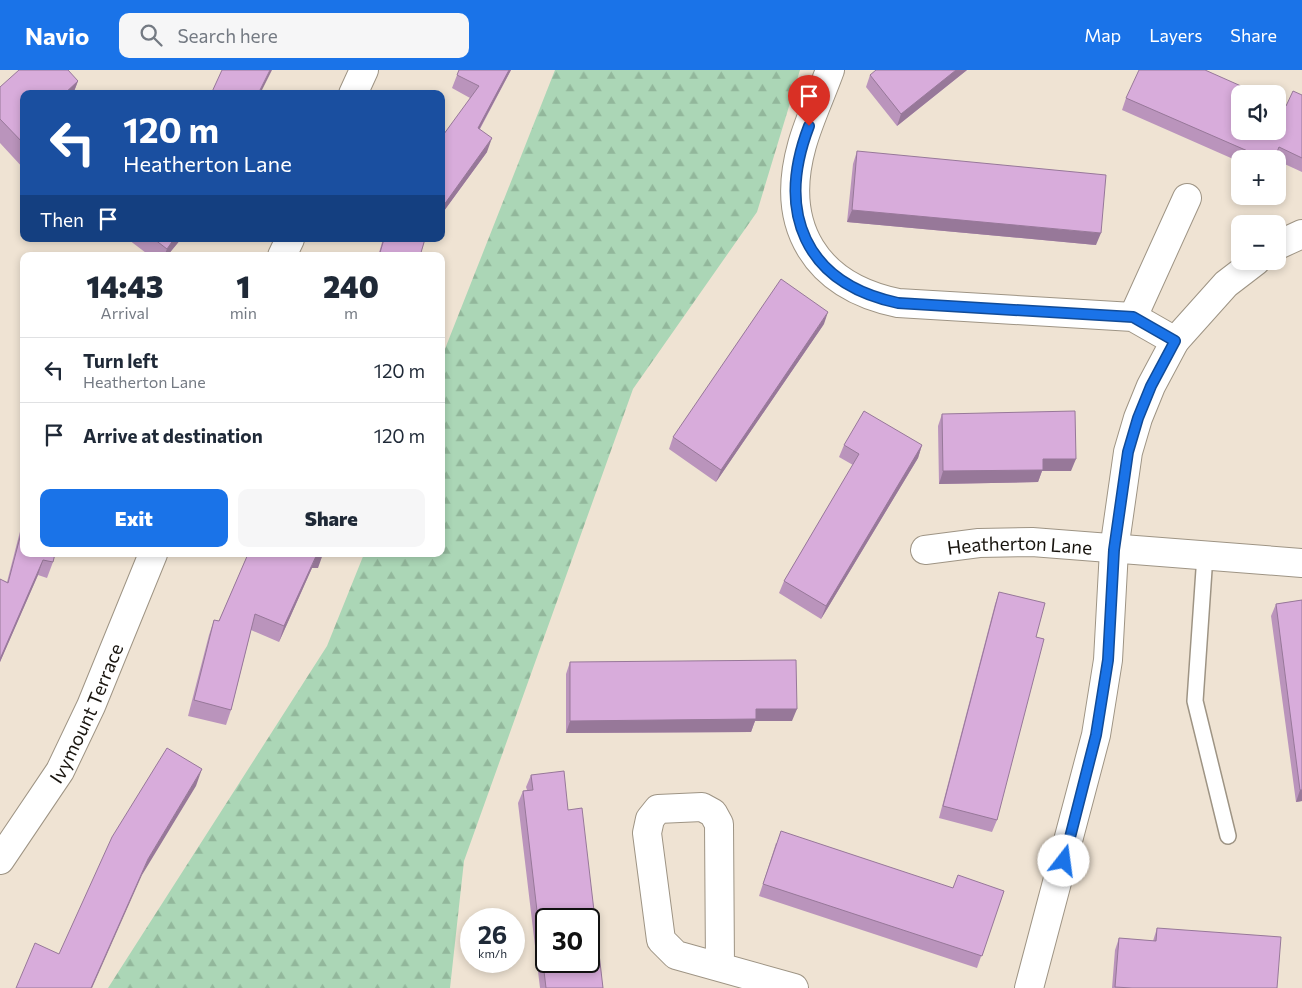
<!DOCTYPE html>
<html lang="en">
<head>
<meta charset="utf-8">
<style>
  :root { --surface:#fff; --page:#f6f6f7; --text:#1f2937; --muted:#747a83; --line:#e0e1e3; --accent:#1a73e8 }
  body { margin:0; font-family:Commissioner,sans-serif; background:var(--page); color:var(--text); height:100vh; display:flex; flex-direction:column; font-size:19px; white-space:nowrap }
  * { box-sizing:border-box; margin:0 }
  p { font-size:16px; color:var(--muted) }
  .icon { flex:none; width:28px; height:28px; fill:none; stroke:currentColor; stroke-width:2; stroke-linecap:round; stroke-linejoin:round }
  .map { position:relative; flex:1; overflow:hidden }
  .side { position:absolute; left:20px; top:182px; width:425px; height:305px; display:flex; flex-direction:column; background:var(--surface); border-radius:10px; box-shadow:0 2px 8px #0003 }
  .side>* { flex:none }
  .hud { position:absolute; left:20px; top:20px; width:425px; height:152px; border-radius:10px; box-shadow:0 2px 8px #0003; background:#1a4fa0; color:#fff; overflow:hidden }
  .buttons { position:absolute; left:1231px; top:15px; display:grid; gap:10px }
  .buttons a { display:grid; place-items:center; width:55px; height:55px; border-radius:10px; background:var(--surface); box-shadow:0 2px 8px #0003; font-size:25px }
  .speed { position:absolute; left:460px; top:838px; display:flex; gap:10px; font-size:25px; font-weight:700; text-align:center }
  .speed>* { display:grid; place-content:center; width:65px; height:65px; border-radius:50%; background:var(--surface); box-shadow:0 2px 8px #0003; line-height:1 }
  .speed small { font-size:12px; font-weight:400 }
  .speed .limit { border:2px solid #111; border-radius:8px; background:#fff; color:#111 }
  .pin { position:absolute; display:grid; place-items:center; width:42px; height:42px; color:#fff; margin:-51px -21px; border-radius:50% 50% 50% 0; rotate:-45deg; box-shadow:0 0 5px #0007 }
  .pin .icon { rotate:45deg }
  .me { position:absolute; width:55px; margin:-28px; rotate:15deg; stroke-linejoin:round; filter:drop-shadow(0 0 4px #0008) }
  .turn { display:flex; align-items:center; gap:18px; height:105px; padding:0 20px; font-size:22px }
  .turn .icon { width:65px; height:65px; stroke-width:2.5 }
  .turn b { display:block; font-size:35px; line-height:42px }
  .then { display:flex; align-items:center; height:48px; padding:0 20px; background:#0003; gap:10px; font-size:19px }
  .eta { display:flex; justify-content:space-evenly; align-items:center; height:85px; text-align:center }
  .eta b { font-size:30px; font-weight:800; line-height:35px }
  .cta { display:flex; gap:10px; margin-top:auto; padding:10px 20px }
  .cta a { flex:1; height:58px; border-radius:10px; background:var(--accent); color:#fff; font-size:20px; font-weight:800; line-height:58px; text-align:center }
  .cta a+a { background:var(--page); color:var(--text) }
  ul { padding:0; list-style:none }
  li { display:flex; align-items:center; gap:15px; height:65px; padding:0 20px; border-top:1px solid var(--line) }
  li div { flex:1 }
  li b { display:block; font-size:19px }
  li em { font-style:normal }
  header { display:flex; align-items:center; gap:30px; box-sizing:border-box; height:70px; padding:0 25px; background:var(--accent); color:#fff }
  header strong { font-size:24px }
  nav { display:flex; gap:28px; margin-inline-start:auto; font-size:18px }
  .search { width:350px; height:45px; background:var(--page); display:flex; align-items:center; gap:12px; box-sizing:border-box; padding:0 18px; border-radius:10px; color:var(--muted); font-size:19px }
  .map>svg:first-child { display:block }
  .forest { fill:url(#forest-firs) }
  .lines { fill:none; stroke-linecap:round; stroke-linejoin:round }
  .service-casing { stroke:#9e9484; stroke-width:18 }
  .minor-casing { stroke:#9e9484; stroke-width:30 }
  .service { stroke:#fff; stroke-width:15 }
  .minor { stroke:#fff; stroke-width:28 }
  .wall { fill:#ba94bc }
  .shaded-wall { fill:#977899 }
  .building { fill:#d8acdb; stroke:#977899; fill-rule:evenodd }
  .route-casing { stroke:#114b97; stroke-width:12 }
  .route { stroke:#1a73e8; stroke-width:9 }
  .labels { text-anchor:middle; dominant-baseline:central; stroke-width:5; stroke-linejoin:round; paint-order:stroke }
  .street-label { font-size:19px; fill:#18140e; stroke:#fdf1e0 }
</style>
</head>
<body>
<header>
<strong>Navio</strong>
<div class="search"><svg class="icon" aria-label="search" viewBox="0 0 24 24"><circle cx="10" cy="10" r="6"/><path d="M15 15l6 6"/></svg>Search here</div>
<nav><a>Map</a><a>Layers</a><a>Share</a></nav>
</header>
<div class="map">
<svg width="1302" height="918" viewBox="0 0 1302 918">
  <defs>
    <pattern id="forest-firs" width="22" height="20" patternUnits="userSpaceOnUse" patternTransform="scale(1.25)"><rect width="22" height="20" fill="#abd6b6"/><path d="M5 1l3.5 6h-7zM16 11l3.5 6h-7z" fill="#92b79b"/></pattern>
  </defs>
  <rect width="100%" height="100%" fill="#efe3d3"/>
  <path class="forest" d="M 555,0 L 800,0 L 757,142 L 633,319 L 464,791 L 450,918 L 108,918 L 327,576 L 364,484 L 441,484 L 441,289 Z"/>
  <g class="lines">
    <defs>
      <path id="service" d="M 1205,485 L 1195,631 L 1228,766"/>
      <g id="minor">
        <path d="M 830,0 C 821,25 809,50 802,75 C 779,157 816,216 898,233 L 1133,247 L 1175,271"/>
        <path d="M 353,24 L 364,0"/>
        <path d="M 1278,175 L 1302,164"/>
        <path d="M 282,186 L 290,169"/>
        <path d="M 1133,247 L 1187,128"/>
        <path id="s1" d="M 925,480 L 979,473 L 1032,472 L 1302,493"/>
        <path id="s2" d="M 0,790 L 60,701 L 91,636 L 153,484"/>
        <path d="M 720,897 L 719,754 L 713,743 L 702,737 L 658,739 L 650,749 L 647,763 L 661,870 L 676,885 L 794,918"/>
        <path d="M 1029,918 L 1096,665 L 1108,590 L 1114,480 L 1128,382 L 1138,348 L 1151,316 L 1175,271 L 1226,214 L 1256,191"/>
      </g>
    </defs>
    <use href="#service" class="service-casing"/>
    <use href="#minor" class="minor-casing"/>
    <use href="#service" class="service"/>
    <use href="#minor" class="minor"/>
  </g>
  <path class="wall" d="M 459,0 L 511,0 L 480,59 L 487,82 L 441,145 L 470,28 L 452,18 Z
    M 967,0 L 897,56 L 866,17 L 870,5 Z
    M 78,11 L 73,24 L 24,24 L 24,99 L 0,73 L 0,17 Z
    M 1302,25 L 1302,102 L 1278,91 L 1278,89 L 1240,89 L 1240,92 L 1122,40 L 1126,28 L 1286,36 Z
    M 857,81 L 1096,175 L 847,152 L 853,94 Z
    M 129,169 L 181,169 L 167,186 L 150,186 L 129,170 Z
    M 383,169 L 425,169 L 420,186 L 378,186 Z
    M 824,254 L 716,412 L 669,379 L 673,367 Z
    M 942,344 L 1071,401 L 1042,401 L 1038,412 L 939,414 L 938,356 Z
    M 844,375 L 922,375 L 918,388 L 821,549 L 779,523 L 784,511 L 853,395 L 839,387 Z
    M 24,446 L 24,484 L 53,492 L 47,508 L 38,505 L 0,592 L 0,509 L 7,512 Z
    M 248,484 L 318,498 L 312,498 L 279,572 L 251,560 L 231,640 L 226,655 L 188,646 L 209,565 L 214,550 L 219,551 Z
    M 999,522 L 1036,567 L 997,750 L 992,762 L 939,748 L 995,534 Z
    M 1302,530 L 1302,731 L 1296,732 L 1271,546 L 1276,534 Z
    M 570,592 L 792,651 L 755,651 L 751,662 L 566,663 L 566,604 Z
    M 531,705 L 568,740 L 603,918 L 540,918 L 518,733 L 523,721 L 527,720 L 526,717 Z
    M 776,773 L 953,818 L 1004,821 L 977,898 L 759,826 Z
    M 1157,858 L 1277,918 L 1112,918 L 1115,880 L 1119,868 L 1153,871 Z"/>
  <path class="shaded-wall" d="M 270,0 L 272,0 L 260,24 L 258,24 Z
    M 509,0 L 511,0 L 473,71 L 478,58 Z
    M 956,0 L 967,0 L 897,56 L 901,44 Z
    M 78,11 L 73,24 L 64,24 Z
    M 492,68 L 487,82 L 441,145 L 441,139 Z
    M 852,140 L 1101,163 L 1096,175 L 847,152 Z
    M 174,169 L 181,169 L 167,186 L 164,186 L 167,179 Z
    M 828,242 L 824,254 L 716,412 L 721,400 Z
    M 922,375 L 918,388 L 821,549 L 826,536 Z
    M 1043,389 L 1076,389 L 1071,401 L 1042,401 L 1038,412 L 939,414 L 943,401 Z
    M 317,484 L 323,484 L 318,498 L 312,498 L 279,572 L 284,556 Z
    M 43,490 L 38,505 L 0,592 L 0,589 Z
    M 756,639 L 797,639 L 792,651 L 755,651 L 751,662 L 566,663 L 570,651 Z
    M 202,699 L 196,716 L 142,805 L 92,918 L 91,918 L 148,789 Z
    M 1300,720 L 1302,720 L 1302,731 L 1296,732 Z"/>
  <path class="building" d="M 19,0 L 68,0 L 78,11 L 64,24 L 24,24 L 24,74 L 0,49 L 0,17 Z
    M 222,0 L 270,0 L 258,24 L 211,24 Z
    M 459,0 L 509,0 L 478,58 L 492,68 L 441,139 L 441,68 L 479,16 L 457,5 Z
    M 876,0 L 956,0 L 901,44 L 870,5 Z
    M 1139,0 L 1205,0 L 1259,24 L 1240,24 L 1240,61 L 1278,61 L 1278,32 L 1286,36 L 1293,21 L 1302,25 L 1302,88 L 1279,77 L 1274,89 L 1266,89 L 1126,28 Z
    M 857,81 L 1106,105 L 1101,163 L 852,140 Z
    M 154,169 L 174,169 L 167,179 Z
    M 384,169 L 425,169 L 420,186 L 379,186 Z
    M 781,209 L 828,242 L 721,400 L 673,367 Z
    M 864,341 L 922,375 L 826,536 L 784,511 L 859,384 L 844,375 Z
    M 1075,341 L 1076,389 L 1043,389 L 1043,400 L 943,401 L 942,344 Z
    M 24,452 L 24,484 L 55,484 L 53,492 L 43,490 L 0,589 L 0,509 L 8,513 Z
    M 248,484 L 317,484 L 284,556 L 255,544 L 231,640 L 194,630 L 214,550 L 219,551 Z
    M 999,522 L 1045,533 L 1036,567 L 1044,569 L 997,750 L 943,736 Z
    M 1302,530 L 1302,720 L 1300,720 L 1276,534 Z
    M 796,590 L 797,639 L 756,639 L 756,649 L 570,651 L 570,592 Z
    M 167,678 L 202,699 L 148,789 L 91,918 L 16,918 L 35,873 L 59,884 L 112,767 Z
    M 564,701 L 568,740 L 582,738 L 603,918 L 546,918 L 523,721 L 533,720 L 531,705 ZM 546,849 L 589,849 L 589,891 L 546,891 Z
    M 781,761 L 953,818 L 958,805 L 1004,821 L 982,886 L 763,814 Z
    M 1157,858 L 1281,867 L 1277,918 L 1132,918 L 1115,917 L 1119,868 L 1156,871 Z"/>
  <g class="lines">
    <defs>
      <path id="route" d="M 809,56 C 776,142 804,213 898,233 L 1133,247 L 1175,271 L 1151,316 L 1138,348 L 1128,382 L 1114,480 L 1108,590 L 1096,665 L 1064,791"/>
    </defs>
    <use href="#route" class="route-casing"/>
    <use href="#route" class="route"/>
  </g>
  <g class="labels">
    <g class="street-label">
      <text stroke="none"><textPath href="#s1" startOffset="95">Heatherton Lane</textPath></text>
      <text stroke="none"><textPath href="#s2" startOffset="171">Ivymount Terrace</textPath></text>
    </g>
  </g>
</svg>
<div class="buttons">
<a><svg class="icon" aria-label="sound" viewBox="0 0 24 24"><path d="M4 9h4l5-4v14l-5-4H4zM17 9q2 3 0 6"/></svg></a>
<a>+</a>
<a>−</a>
</div>
<div class="speed"><div>26<small>km/h</small></div><div class="limit">30</div></div>
<div class="pin" style="left:809px;top:56px;background:#d93025"><svg class="icon" aria-label="arrive" viewBox="0 0 24 24"><path d="M6 21V4h12l-3 4 3 4H6"/></svg></div>
<svg class="me" style="left:1064px;top:791px" viewBox="-20 -20 40 40"><circle r="19" fill="#fff"/><path d="M0-13L10 11 0 6-10 11z" fill="#1a73e8"/></svg>
<div class="hud">
<div class="turn"><svg class="icon" aria-label="left" viewBox="0 0 24 24"><path d="M17 20v-9H6M10 6l-5 5 5 5"/></svg><div><b>120 m</b>Heatherton Lane</div></div>
<div class="then">Then<svg class="icon" aria-label="arrive" viewBox="0 0 24 24"><path d="M6 21V4h12l-3 4 3 4H6"/></svg></div>
</div>
<section class="side">
<div class="eta">
<div><b>14:43</b><p>Arrival</p></div>
<div><b>1</b><p>min</p></div>
<div><b>240</b><p>m</p></div>
</div>
<ul>
<li><svg class="icon" aria-label="left" viewBox="0 0 24 24"><path d="M17 20v-9H6M10 6l-5 5 5 5"/></svg><div><b>Turn left</b><p>Heatherton Lane</p></div><em>120 m</em></li>
<li><svg class="icon" aria-label="arrive" viewBox="0 0 24 24"><path d="M6 21V4h12l-3 4 3 4H6"/></svg><div><b>Arrive at destination</b></div><em>120 m</em></li>
</ul>
<div class="cta"><a>Exit</a><a>Share</a></div>
</section>
</div>
</body>
</html>
